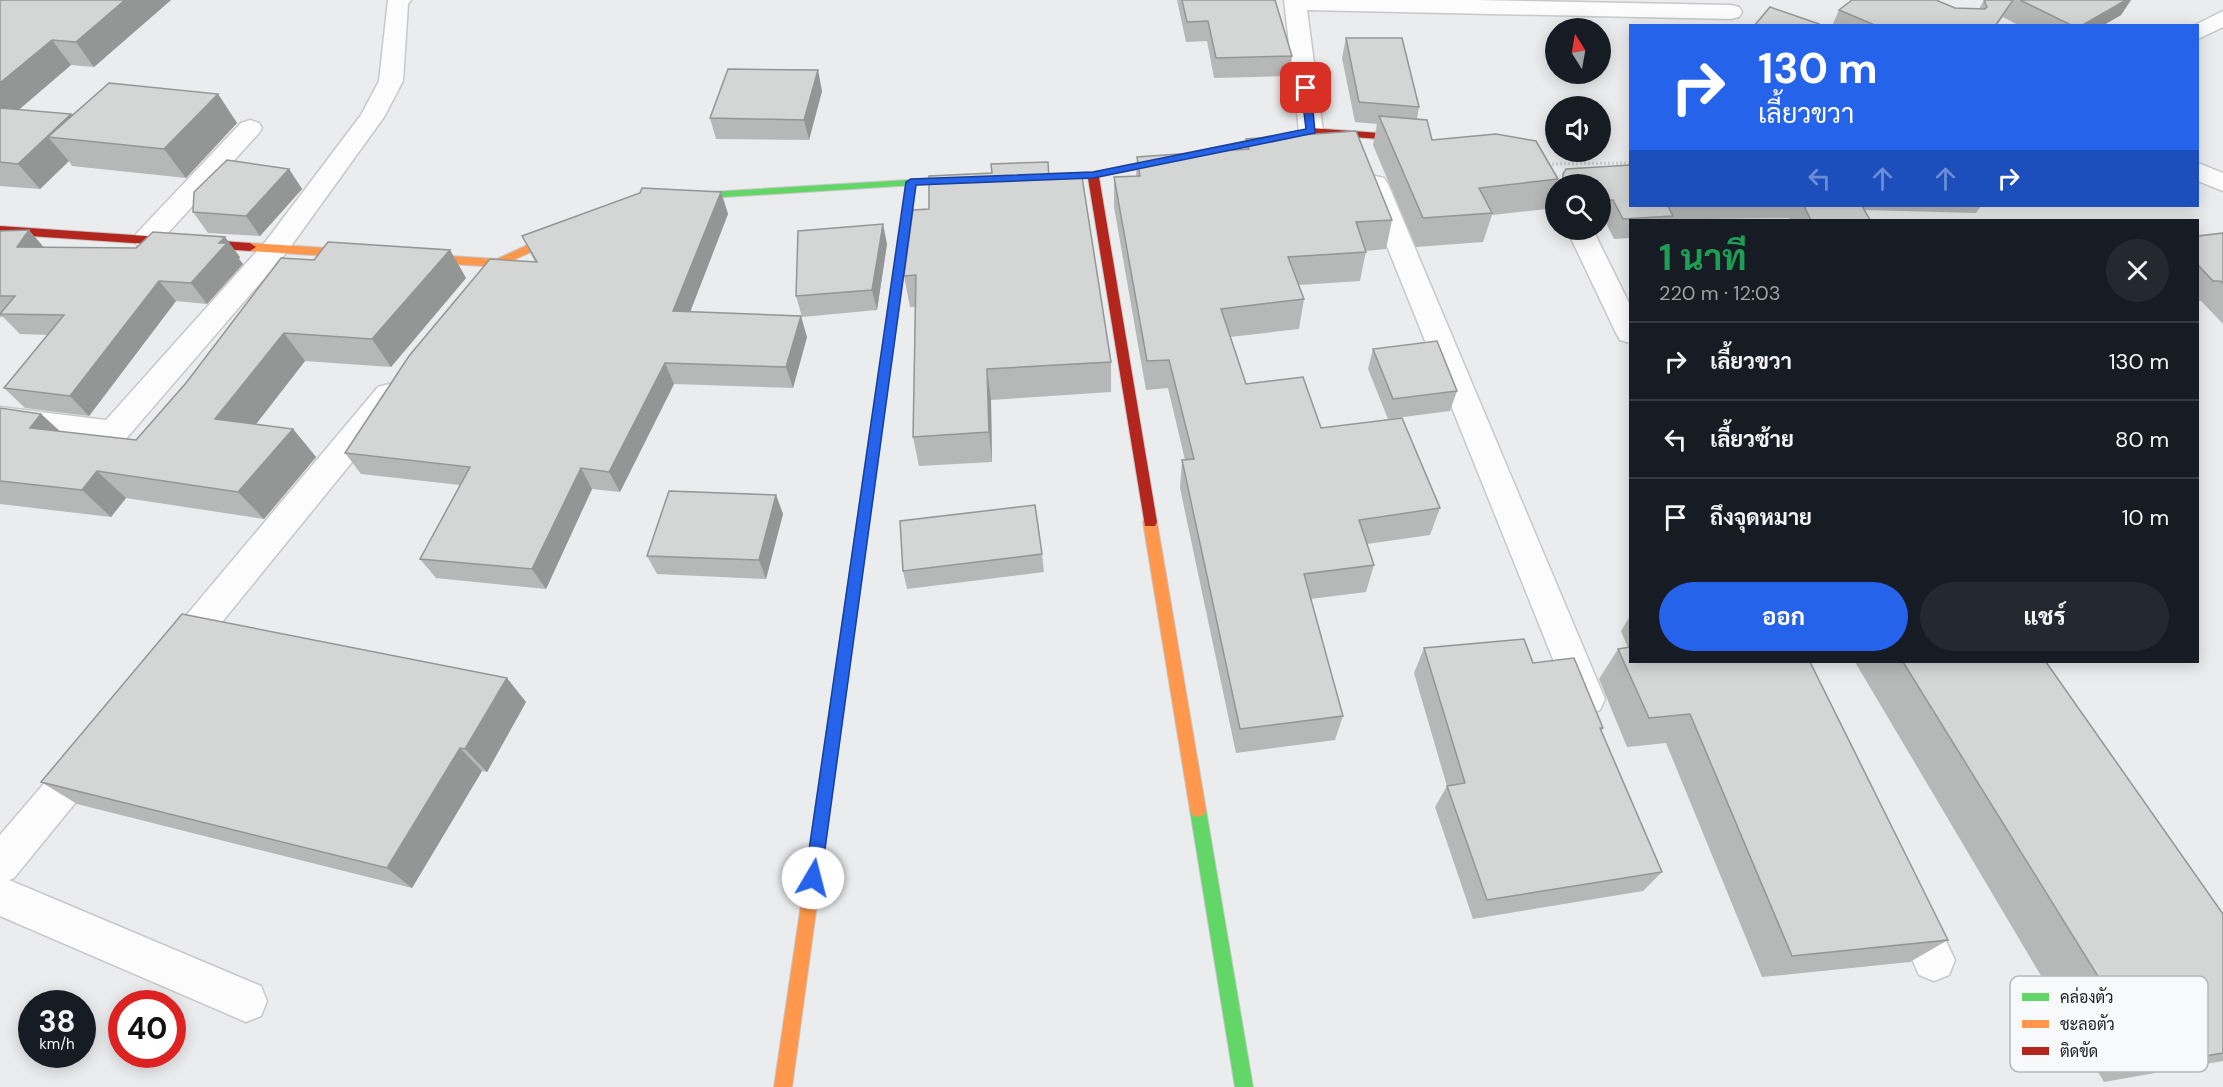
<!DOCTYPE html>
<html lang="th">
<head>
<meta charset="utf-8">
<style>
  :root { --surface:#171b24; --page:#242831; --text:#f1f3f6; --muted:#9ea1a6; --line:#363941; --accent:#2563eb }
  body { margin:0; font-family:"DM Sans",Sarabun,sans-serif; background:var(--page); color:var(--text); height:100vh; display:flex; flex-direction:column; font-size:22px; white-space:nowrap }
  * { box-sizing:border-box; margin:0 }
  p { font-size:20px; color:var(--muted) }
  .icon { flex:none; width:33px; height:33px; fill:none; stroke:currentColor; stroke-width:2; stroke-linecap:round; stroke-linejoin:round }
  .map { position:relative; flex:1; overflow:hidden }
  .panel { position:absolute; left:1629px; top:219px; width:570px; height:444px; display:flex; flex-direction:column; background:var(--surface); border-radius:0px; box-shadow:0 3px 15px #0003 }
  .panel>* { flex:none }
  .banner { position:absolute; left:1629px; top:24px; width:570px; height:183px; border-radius:0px; box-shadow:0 3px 15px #0003; background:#2563eb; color:#fff; overflow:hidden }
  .needle { width:39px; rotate:349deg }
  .tools { position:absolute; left:1545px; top:18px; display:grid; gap:12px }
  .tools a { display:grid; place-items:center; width:66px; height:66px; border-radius:50%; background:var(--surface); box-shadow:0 3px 15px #0003; font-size:30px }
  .speed { position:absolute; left:18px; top:990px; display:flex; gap:12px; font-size:30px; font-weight:700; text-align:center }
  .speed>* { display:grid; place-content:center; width:78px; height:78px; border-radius:50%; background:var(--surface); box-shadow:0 3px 15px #0003; line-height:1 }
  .speed small { font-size:15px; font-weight:400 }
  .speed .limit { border:9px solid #d22; background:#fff; color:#111 }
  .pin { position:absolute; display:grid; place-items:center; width:51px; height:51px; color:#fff; margin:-26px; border-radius:12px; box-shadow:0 3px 9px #0006 }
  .me { position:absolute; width:66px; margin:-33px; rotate:8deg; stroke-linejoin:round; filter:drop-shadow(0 0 4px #0008) }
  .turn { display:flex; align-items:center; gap:21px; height:126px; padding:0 30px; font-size:27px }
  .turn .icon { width:78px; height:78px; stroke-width:2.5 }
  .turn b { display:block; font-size:42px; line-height:51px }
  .lanes { display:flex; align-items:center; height:57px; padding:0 30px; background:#0003; justify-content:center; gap:30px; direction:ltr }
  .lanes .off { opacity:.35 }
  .round { display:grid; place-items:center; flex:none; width:63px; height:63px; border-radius:32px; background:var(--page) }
  .head { display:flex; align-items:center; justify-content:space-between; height:102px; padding:0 30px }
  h1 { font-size:36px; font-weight:700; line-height:45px; color:#1e9e55 }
  .button { display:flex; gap:12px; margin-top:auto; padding:12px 30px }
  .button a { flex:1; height:69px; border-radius:36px; background:var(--accent); color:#fff; font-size:24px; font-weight:700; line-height:69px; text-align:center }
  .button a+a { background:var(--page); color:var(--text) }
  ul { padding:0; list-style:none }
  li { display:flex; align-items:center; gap:18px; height:78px; padding:0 30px; border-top:2px solid var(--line) }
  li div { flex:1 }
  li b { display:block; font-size:22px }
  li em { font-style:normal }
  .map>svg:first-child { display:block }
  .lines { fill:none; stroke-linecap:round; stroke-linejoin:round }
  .street-casing { stroke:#c7c8c9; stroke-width:3 }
  .fast-casing { stroke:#c7c8c9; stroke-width:2 }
  .slow-casing { stroke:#c7c8c9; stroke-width:2 }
  .jam-casing { stroke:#c7c8c9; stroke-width:2 }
  .path { stroke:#cccdcd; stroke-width:3; stroke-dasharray:2 2; stroke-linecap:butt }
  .street { fill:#fcfcfc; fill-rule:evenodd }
  .fast { fill:#63d668; fill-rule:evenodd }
  .slow { fill:#ff974d; fill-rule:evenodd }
  .jam { fill:#b3261e; fill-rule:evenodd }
  .wall { fill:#b6b7b7 }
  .shaded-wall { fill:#949595 }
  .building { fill:#d4d5d5; stroke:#949595; stroke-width:1.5 }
  .route { fill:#2563eb; stroke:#184099; stroke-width:1.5 }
  .key { fill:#f8f9fb; stroke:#b7b8ba; stroke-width:1.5 }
  .key-label { font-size:16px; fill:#202021 }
</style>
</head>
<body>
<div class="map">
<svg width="2223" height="1087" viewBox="0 0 2223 1087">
  <rect width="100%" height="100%" fill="#ebeced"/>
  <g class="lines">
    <defs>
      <path id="street" d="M 388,0 L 411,0 L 408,4 L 403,81 L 384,117 L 286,253 L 124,441 L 113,445 L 0,429 L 0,407 L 106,420 L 266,241 L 361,115 L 379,81 Z
        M 1284,0 L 1476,0 L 1731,5 L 1739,7 L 1742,12 L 1739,17 L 1731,19 L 1307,10 L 1323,131 L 1320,136 L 1311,139 L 1302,136 L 1299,131 Z
        M 2223,11 L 2223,27 L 2198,39 L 2198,26 L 2193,26 Z
        M 250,120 L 259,123 L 262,128 L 259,133 L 157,245 L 147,248 L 137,245 L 133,239 L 137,233 L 241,123 Z
        M 2198,163 L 2223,173 L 2223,191 L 2198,181 Z
        M 1375,176 L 1384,178 L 1388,184 L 1605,699 L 1600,710 L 1587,715 L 1574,710 L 1569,699 L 1362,184 L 1366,178 Z
        M 1567,230 L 1593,230 L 1630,305 L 1630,343 L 1620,340 L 1616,333 Z
        M 389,384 L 400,387 L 404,395 L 400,403 L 187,665 L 175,669 L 163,665 L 157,654 L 163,643 L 378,387 Z
        M 89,741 L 102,746 L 108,758 L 102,770 L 14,878 L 9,880 L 261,986 L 267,1001 L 261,1016 L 246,1022 L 0,916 L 0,835 L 76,746 Z
        M 1910,889 L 1924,895 L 1955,960 L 1949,975 L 1934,981 L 1919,975 L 1890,909 L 1896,895 Z"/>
      <path id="fast" d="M 958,177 L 962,178 L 962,182 L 677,200 L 672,197 L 677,194 Z
        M 1198,803 L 1204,805 L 1206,810 L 1253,1087 L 1235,1087 L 1190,810 L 1192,805 Z"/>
      <path id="slow" d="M 569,226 L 574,230 L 573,233 L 498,267 L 250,251 L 244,247 L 250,243 L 497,259 Z
        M 1150,517 L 1155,518 L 1157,522 L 1206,810 L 1204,815 L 1198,817 L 1192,815 L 1190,810 L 1143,522 L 1145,518 Z
        M 834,722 L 839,724 L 841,729 L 792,1087 L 774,1087 L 827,729 L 829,724 Z"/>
      <path id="jam" d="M 1311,128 L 1421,136 L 1426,139 L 1421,142 L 1311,134 L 1099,177 L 1157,522 L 1155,526 L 1145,526 L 1088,178 L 958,183 L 953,180 L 958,177 L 1093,172 Z
        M 911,179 L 916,182 L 841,729 L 839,734 L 834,736 L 829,734 L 827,729 L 906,182 Z
        M 0,226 L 250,243 L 256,247 L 250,251 L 0,234 Z"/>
    </defs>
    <use href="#street" class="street-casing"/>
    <use href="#fast" class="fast-casing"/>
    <use href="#slow" class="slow-casing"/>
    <use href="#jam" class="jam-casing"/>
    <path class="path" d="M 1548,164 L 1630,163"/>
    <use href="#street" class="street"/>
    <use href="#fast" class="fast"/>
    <use href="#slow" class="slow"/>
    <use href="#jam" class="jam"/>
  </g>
  <path class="wall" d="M 0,0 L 171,0 L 94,67 L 71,65 L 18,110 L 72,116 L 218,94 L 237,123 L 186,178 L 72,166 L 69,161 L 40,189 L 0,186 Z
    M 1177,0 L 1275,0 L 1292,56 L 1290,76 L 1214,78 L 1207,41 L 1186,42 Z
    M 1984,0 L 2131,0 L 2121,15 L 2102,26 L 2020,26 L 2003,17 L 1996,26 L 1832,26 L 1839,10 L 1979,9 Z
    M 1346,38 L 1419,107 L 1417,119 L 1432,140 L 1558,179 L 1548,209 L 1492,215 L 1483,242 L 1416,247 L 1373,145 L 1377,124 L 1355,122 L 1342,58 Z
    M 822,91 L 809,140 L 716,139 L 710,118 Z
    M 1246,139 L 1392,220 L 1386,249 L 1366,251 L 1360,281 L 1299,285 L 1304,299 L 1299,329 L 1230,337 L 1246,384 L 1321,428 L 1440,508 L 1430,535 L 1367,544 L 1374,565 L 1366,592 L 1310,599 L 1343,716 L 1335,740 L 1236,753 L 1180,488 L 1182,460 L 1185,460 L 1168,388 L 1146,390 L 1114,207 L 1114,177 L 1136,176 L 1137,157 L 1245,149 Z
    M 1630,165 L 1630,206 L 1981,206 L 1976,213 L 1864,210 L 1870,220 L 1790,220 L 1789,218 L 1630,220 L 1630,238 L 1614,239 L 1605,221 L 1600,221 L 1600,184 L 1559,184 L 1566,169 Z
    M 289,169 L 302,189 L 260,236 L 208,233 L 193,212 Z
    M 1049,179 L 1111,362 L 1111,392 L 991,400 L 992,462 L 919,466 L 913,437 L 915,307 L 910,307 L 904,276 L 929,209 Z
    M 721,192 L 728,214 L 690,312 L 807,337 L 793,388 L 674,384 L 620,492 L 592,489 L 546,589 L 436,578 L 420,559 L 460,485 L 361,474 L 345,453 L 535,262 L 522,236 Z
    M 0,231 L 44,247 L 240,257 L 239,259 L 243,264 L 207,304 L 176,301 L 89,416 L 25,408 L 4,388 L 48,335 L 20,334 L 3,317 L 0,317 Z
    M 2223,233 L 2223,324 L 2201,301 L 2198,301 L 2198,236 Z
    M 887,244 L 877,310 L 802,317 L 796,296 Z
    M 450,250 L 466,278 L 391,367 L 305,361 L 256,424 L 293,429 L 316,457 L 264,519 L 126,498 L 111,517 L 0,504 L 0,408 L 41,414 L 60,431 L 136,440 L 314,260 Z
    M 1373,349 L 1457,391 L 1450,411 L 1388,419 L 1368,369 Z
    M 776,495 L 783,514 L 766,579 L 657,574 L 647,556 Z
    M 1042,554 L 1044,572 L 907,589 L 903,571 Z
    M 1630,616 L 1630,662 L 1948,940 L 1910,962 L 1762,977 L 1666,743 L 1627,747 L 1599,679 L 1618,649 L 1628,648 L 1621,631 Z
    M 1424,648 L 1533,663 L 1603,728 L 1601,731 L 1662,872 L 1643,891 L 1473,919 L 1435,807 L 1447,786 L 1414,673 Z
    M 1855,662 L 2046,662 L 2223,914 L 2223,1061 L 2104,1082 Z
    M 526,702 L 487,772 L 482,771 L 412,888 L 77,804 L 41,782 Z"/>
  <path class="shaded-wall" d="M 125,0 L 171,0 L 94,67 L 76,42 Z
    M 2126,0 L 2131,0 L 2121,15 L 2102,26 L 2081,26 Z
    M 52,40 L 71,65 L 0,126 L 0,83 Z
    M 818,70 L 822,91 L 809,140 L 804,120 Z
    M 218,94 L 237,123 L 186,178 L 164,149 Z
    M 71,114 L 91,140 L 48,137 L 69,161 L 40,189 L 18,164 Z
    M 289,169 L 302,189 L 260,236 L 246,216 Z
    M 721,192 L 728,214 L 682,333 L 673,311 Z
    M 883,224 L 887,244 L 877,310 L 872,290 Z
    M 29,230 L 47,251 L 17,247 Z
    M 225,237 L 240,257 L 239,259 L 243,264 L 207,304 L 191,283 L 219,243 Z
    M 450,250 L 466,278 L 391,367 L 372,339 Z
    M 159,281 L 176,301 L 89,416 L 70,396 Z
    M 801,316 L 807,337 L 793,388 L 786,367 Z
    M 284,333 L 305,361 L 239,446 L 215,419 Z
    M 665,363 L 674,384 L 620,492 L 609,472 Z
    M 987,369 L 991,400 L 992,462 L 989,432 Z
    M 41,414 L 70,441 L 30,428 Z
    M 293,429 L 316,457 L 264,519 L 238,492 Z
    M 581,468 L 592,489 L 546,589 L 532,569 Z
    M 97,471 L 126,498 L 111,517 L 82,490 Z
    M 776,495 L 783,514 L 766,579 L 759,560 Z
    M 507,678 L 526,702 L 487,772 L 465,749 Z
    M 460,748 L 482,771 L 412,888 L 387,868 Z"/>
  <path class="building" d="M 0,0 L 125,0 L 76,42 L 52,40 L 0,83 Z
    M 1182,0 L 1275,0 L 1292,56 L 1216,58 L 1208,21 L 1187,22 Z
    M 1852,0 L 1936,0 L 1955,8 L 1985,9 L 1987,7 L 1984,0 L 2013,0 L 1995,26 L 1877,26 L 1839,10 Z
    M 2020,0 L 2126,0 L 2081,26 L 2073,26 Z
    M 1770,7 L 1819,24 L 1818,26 L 1754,26 Z
    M 1346,38 L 1402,38 L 1419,107 L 1359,102 Z
    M 728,69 L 818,70 L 804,120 L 710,118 Z
    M 109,83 L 218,94 L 164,149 L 48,137 Z
    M 0,108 L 71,114 L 18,164 L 0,162 Z
    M 1379,116 L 1427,120 L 1432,140 L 1496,134 L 1536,141 L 1558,179 L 1479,188 L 1492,213 L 1423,218 Z
    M 1356,131 L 1392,220 L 1356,222 L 1366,252 L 1288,257 L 1304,299 L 1221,309 L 1246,384 L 1303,377 L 1321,428 L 1402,418 L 1440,508 L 1359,520 L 1374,565 L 1304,574 L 1343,716 L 1240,729 L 1182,460 L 1194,459 L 1169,360 L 1147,361 L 1114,177 L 1140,176 L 1137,157 L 1249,149 L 1246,139 Z
    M 227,160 L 289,169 L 246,216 L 193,212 L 194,192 Z
    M 1048,162 L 1049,179 L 1082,177 L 1111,362 L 987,369 L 989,432 L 913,437 L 916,275 L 904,276 L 913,210 L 929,209 L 929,176 L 992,173 L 991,164 Z
    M 1630,165 L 1630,206 L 1668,206 L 1673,216 L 1623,219 L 1613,200 L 1600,200 L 1600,184 L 1563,184 L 1563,174 L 1566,169 Z
    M 642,188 L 721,192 L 673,311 L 801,316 L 786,367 L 665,363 L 609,472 L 581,468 L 532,569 L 420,559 L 470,467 L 345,453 L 409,356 L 490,259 L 537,262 L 522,236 L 640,193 Z
    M 1804,206 L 1862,206 L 1870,220 L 1811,220 Z
    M 883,224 L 872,290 L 796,296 L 798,231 Z
    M 29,230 L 17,247 L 136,248 L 153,232 L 225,237 L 219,243 L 227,243 L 191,283 L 159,281 L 70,396 L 4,388 L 64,315 L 0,314 L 15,296 L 0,296 L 0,231 Z
    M 2223,233 L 2223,283 L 2220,281 L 2213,281 L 2198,265 L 2198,236 Z
    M 328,242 L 450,250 L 372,339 L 284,333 L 215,419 L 293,429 L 238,492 L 97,471 L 82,490 L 0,481 L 0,408 L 41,414 L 30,428 L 136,440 L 186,383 L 281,258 L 314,260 Z
    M 1437,341 L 1457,391 L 1393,399 L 1373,349 Z
    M 669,491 L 776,495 L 759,560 L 647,556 Z
    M 1035,505 L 1042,554 L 903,571 L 900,521 Z
    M 182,614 L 507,678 L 465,749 L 460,748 L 387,868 L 41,782 Z
    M 1524,639 L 1533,663 L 1574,658 L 1603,728 L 1600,728 L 1662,872 L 1487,900 L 1447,786 L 1465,783 L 1424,648 Z
    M 1630,647 L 1630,662 L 1810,662 L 1948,940 L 1792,956 L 1690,714 L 1649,718 L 1618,649 Z
    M 1903,662 L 2046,662 L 2223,914 L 2223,1053 L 2153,1065 Z"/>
  <path class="route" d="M 1306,85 L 1311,88 L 1315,133 L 1093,178 L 916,185 L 821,878 L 819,884 L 813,886 L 807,884 L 805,878 L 906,182 L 911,179 L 1093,172 L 1306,129 L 1301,88 Z"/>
  <rect x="2010" y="976" width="198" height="96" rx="9" class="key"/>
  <rect x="2022" y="993" width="27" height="8" fill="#63d668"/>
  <rect x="2022" y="1020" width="27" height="8" fill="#ff974d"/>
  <rect x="2022" y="1047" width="27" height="8" fill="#b3261e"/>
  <g class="key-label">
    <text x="2060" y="1003">คล่องตัว</text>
    <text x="2060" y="1030">ชะลอตัว</text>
    <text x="2060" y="1057">ติดขัด</text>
  </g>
</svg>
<div class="tools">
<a><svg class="needle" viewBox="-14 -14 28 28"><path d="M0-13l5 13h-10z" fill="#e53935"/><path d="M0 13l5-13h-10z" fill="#9ea1a6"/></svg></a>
<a><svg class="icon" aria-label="sound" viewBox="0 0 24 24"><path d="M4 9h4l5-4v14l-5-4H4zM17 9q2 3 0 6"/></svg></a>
<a><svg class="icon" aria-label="search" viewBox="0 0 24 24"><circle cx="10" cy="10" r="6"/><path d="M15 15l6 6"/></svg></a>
</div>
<div class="speed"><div>38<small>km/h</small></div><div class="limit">40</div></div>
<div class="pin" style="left:1306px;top:88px;background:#d93025"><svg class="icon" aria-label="arrive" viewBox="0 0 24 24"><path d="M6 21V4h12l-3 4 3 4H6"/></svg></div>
<svg class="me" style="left:813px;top:878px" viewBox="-20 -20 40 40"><circle r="19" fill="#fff"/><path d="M0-13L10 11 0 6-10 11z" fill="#2563eb"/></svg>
<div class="banner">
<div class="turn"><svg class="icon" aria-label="right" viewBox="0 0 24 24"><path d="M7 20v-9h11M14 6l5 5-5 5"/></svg><div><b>130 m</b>เลี้ยวขวา</div></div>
<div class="lanes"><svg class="icon off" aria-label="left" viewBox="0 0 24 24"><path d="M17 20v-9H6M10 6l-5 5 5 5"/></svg><svg class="icon off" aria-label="ahead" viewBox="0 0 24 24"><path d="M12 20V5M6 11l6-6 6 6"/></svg><svg class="icon off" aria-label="ahead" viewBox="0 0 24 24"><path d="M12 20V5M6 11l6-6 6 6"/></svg><svg class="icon" aria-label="right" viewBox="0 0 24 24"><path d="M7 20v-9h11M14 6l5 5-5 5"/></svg></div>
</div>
<section class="panel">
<div class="head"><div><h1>1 นาที</h1><p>220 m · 12:03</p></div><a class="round"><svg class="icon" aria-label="close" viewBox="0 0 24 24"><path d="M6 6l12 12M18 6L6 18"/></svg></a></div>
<ul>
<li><svg class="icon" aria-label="right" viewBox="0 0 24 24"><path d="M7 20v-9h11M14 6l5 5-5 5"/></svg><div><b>เลี้ยวขวา</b></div><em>130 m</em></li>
<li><svg class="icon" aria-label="left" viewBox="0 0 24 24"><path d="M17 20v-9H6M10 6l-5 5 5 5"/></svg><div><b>เลี้ยวซ้าย</b></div><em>80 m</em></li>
<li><svg class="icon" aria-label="arrive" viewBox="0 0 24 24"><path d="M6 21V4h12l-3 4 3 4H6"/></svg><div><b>ถึงจุดหมาย</b></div><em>10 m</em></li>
</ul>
<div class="button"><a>ออก</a><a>แชร์</a></div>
</section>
</div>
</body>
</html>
